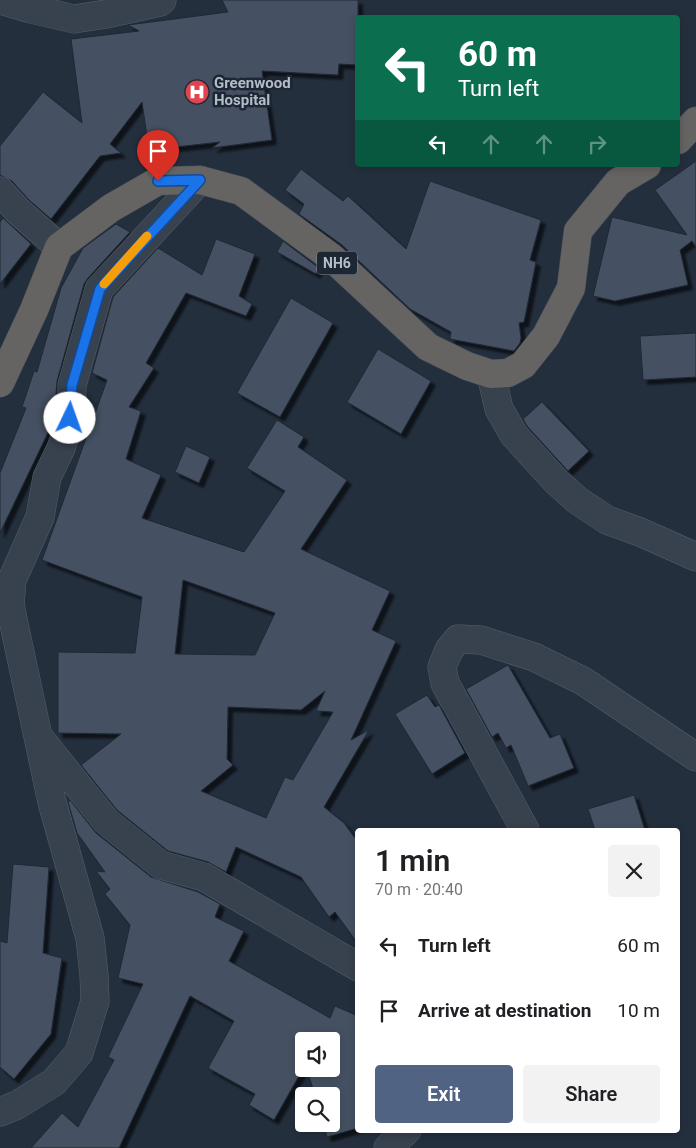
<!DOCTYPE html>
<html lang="en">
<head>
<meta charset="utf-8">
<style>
  :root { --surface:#fff; --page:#f2f2f2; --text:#202124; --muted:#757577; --accent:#506383 }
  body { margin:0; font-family:Roboto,sans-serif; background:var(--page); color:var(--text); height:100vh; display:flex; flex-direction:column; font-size:19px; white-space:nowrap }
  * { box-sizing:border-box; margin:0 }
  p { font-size:16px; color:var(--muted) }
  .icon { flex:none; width:28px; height:28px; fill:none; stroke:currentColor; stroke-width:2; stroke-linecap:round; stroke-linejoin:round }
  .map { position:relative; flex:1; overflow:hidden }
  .drawer { position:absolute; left:355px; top:828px; width:325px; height:305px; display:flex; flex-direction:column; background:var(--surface); border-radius:5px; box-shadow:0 2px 8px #0003 }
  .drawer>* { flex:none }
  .hud { position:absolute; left:355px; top:15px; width:325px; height:152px; border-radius:5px; box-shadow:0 2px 8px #0003; background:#0b6e4f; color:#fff; overflow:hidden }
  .buttons { position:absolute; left:295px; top:1032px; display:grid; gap:10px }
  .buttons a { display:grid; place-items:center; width:45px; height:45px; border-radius:5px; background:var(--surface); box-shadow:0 2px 8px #0003; font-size:25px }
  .pin { position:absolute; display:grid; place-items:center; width:42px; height:42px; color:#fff; margin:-51px -21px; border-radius:50% 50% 50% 0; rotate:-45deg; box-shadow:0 0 5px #0007 }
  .pin .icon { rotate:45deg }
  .me { position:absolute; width:55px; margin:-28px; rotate:3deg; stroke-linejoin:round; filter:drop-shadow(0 0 4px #0008) }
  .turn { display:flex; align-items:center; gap:18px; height:105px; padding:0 20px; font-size:22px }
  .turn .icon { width:65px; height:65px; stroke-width:2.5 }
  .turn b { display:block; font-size:35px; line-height:42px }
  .lanes { display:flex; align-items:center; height:48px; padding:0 20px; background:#0003; justify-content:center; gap:25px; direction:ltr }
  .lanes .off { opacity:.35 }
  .round { display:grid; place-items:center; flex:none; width:52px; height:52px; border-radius:5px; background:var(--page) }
  .head { display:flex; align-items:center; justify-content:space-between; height:85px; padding:0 20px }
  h1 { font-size:30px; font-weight:600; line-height:38px }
  .button { display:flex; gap:10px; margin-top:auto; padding:10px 20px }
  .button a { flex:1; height:58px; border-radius:5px; background:var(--accent); color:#fff; font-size:20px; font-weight:600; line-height:58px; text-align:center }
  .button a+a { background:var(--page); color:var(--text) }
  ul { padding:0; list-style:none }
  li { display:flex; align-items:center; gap:15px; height:65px; padding:0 20px }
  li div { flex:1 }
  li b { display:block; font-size:19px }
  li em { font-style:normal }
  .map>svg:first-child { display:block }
  .building { fill:#455162; stroke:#1f2835; fill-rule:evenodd; filter:url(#shadow) }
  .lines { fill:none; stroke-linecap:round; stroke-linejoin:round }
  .minor-casing { stroke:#565f6c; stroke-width:29 }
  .trunk-casing { stroke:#434c59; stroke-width:29 }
  .minor { stroke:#38414e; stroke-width:28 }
  .trunk { stroke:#656462; stroke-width:28 }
  .route-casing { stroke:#114b97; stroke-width:12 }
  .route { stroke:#1a73e8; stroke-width:9 }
  .slow { stroke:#f59e0b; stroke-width:9 }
  .labels { text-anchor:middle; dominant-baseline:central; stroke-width:5; stroke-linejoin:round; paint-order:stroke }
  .shield { fill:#1d2633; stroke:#878f9c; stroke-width:1 }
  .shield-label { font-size:14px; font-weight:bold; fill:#b4bcc9 }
  .poi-label { font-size:15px; font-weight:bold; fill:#b4bcc9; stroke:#1d2633; text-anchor:start }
</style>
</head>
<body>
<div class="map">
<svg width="696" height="1148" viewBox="0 0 696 1148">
  <defs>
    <filter id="shadow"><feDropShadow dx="4.5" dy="4.5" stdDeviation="1" flood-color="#0009"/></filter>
  </defs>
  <rect width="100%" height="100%" fill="#242f3e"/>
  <path class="building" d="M 222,0 L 358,0 L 358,65 L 339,64 L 338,75 L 262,71 L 272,140 L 212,148 L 220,142 L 149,150 L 142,102 L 110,144 L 121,153 L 100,156 L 51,219 L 29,200 L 12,181 L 0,175 L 0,146 L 43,92 L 82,123 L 71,39 L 139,31 L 128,25 L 228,12 Z
    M 696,161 L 696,247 L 692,241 L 680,250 L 688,285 L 615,301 L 593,296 L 612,217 L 687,235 L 655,190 Z
    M 301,169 L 343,201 L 348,196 L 406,249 L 430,181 L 541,220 L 530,260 L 536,262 L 524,322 L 519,323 L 521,338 L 520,343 L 514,351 L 450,339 L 451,332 L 410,309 L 342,245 L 299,214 L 304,204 L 285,190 Z
    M 3,218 L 31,244 L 0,284 L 0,222 Z
    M 116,224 L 130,232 L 88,278 L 84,284 L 57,381 L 54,420 L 0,533 L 0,473 L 26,408 L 22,407 L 34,371 L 37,372 L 61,288 L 83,248 Z
    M 216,239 L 255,254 L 239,296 L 252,304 L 246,316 L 186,293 L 146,363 L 154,368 L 129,407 L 141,411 L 126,459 L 161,475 L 142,518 L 244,552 L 285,491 L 247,468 L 277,420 L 304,437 L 298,447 L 347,480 L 301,549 L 390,591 L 372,630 L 396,641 L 351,740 L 369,730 L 324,807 L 344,823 L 358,842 L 358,944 L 335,912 L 329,917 L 301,877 L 236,847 L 226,872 L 208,862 L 168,851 L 117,810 L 81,765 L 121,734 L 58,733 L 58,652 L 135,653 L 142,597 L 42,560 L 107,380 L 92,373 L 113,297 L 158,248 L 202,275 ZM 183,580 L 275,613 L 255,655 L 175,654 ZM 325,691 L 316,711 L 333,712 L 293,780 L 285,777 L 266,818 L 201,791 L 233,765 L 227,759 L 228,707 L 301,710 Z
    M 283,241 L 319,268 L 316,274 L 277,252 Z
    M 291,298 L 333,323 L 280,417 L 237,393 Z
    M 696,333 L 696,377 L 643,380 L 640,336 Z
    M 378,349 L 431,381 L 401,434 L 347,402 Z
    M 542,402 L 589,451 L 568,471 L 527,426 L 523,419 Z
    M 186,446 L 210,457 L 199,483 L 175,472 Z
    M 508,665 L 550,738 L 560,734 L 574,768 L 528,786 L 511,745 L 506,748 L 498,733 L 492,737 L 466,689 Z
    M 427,695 L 435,707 L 439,705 L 465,753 L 432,774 L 395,714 Z
    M 634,795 L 645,830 L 595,830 L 588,809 Z
    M 70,800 L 96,833 L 151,877 L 198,892 L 220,904 L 215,917 L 244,931 L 229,961 L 330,1018 L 335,1006 L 358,1016 L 358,1128 L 327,1137 L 323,1124 L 331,1124 L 331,1096 L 315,1096 L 307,1069 L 331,1069 L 331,1041 L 304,1041 L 304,1067 L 274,1120 L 249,1105 L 255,1094 L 208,1068 L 234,1021 L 190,996 L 119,1148 L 31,1148 L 62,1113 L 78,1127 L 114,1060 L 108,1057 L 143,984 L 118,978 L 130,925 L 105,894 L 110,889 L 96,871 L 105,872 L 77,833 L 68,802 Z
    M 13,864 L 49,867 L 43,953 L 62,958 L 51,1034 L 14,1079 L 0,1067 L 0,941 L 7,943 Z"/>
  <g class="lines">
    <defs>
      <path id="minor" d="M 0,0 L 31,9 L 74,19 L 106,14 L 160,2 L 162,0
        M 0,191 L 18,211 L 59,247
        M 491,374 L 499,409 L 514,435 L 556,481 L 577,500 L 607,520 L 640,532 L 696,557
        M 42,741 L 106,821 L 161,865 L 204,877 L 358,967
        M 525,830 L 445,683 L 442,667 L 449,650 L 458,639 L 481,640 L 534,657 L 583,681 L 696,757
        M 0,1112 L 17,1105 L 54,1082 L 79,1053 L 95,1001 L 94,975 L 90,938 L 52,802 L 15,629 L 10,604 L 12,580 L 40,517 L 47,477 L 61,448 L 71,418 L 72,385 L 99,289 L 200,180
        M 388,1148 L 407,1130"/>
      <path id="trunk" d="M 678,140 L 696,121
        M 0,383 L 34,310 L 59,247 L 111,208 L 158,181 L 200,180 L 241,191 L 331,257 L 428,347 L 467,366 L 491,374 L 508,373 L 523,365 L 546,336 L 571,288 L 578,231 L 618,182 L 647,165"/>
    </defs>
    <use href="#minor" class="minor-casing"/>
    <use href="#trunk" class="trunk-casing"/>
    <use href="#minor" class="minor"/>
    <use href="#trunk" class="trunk"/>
  </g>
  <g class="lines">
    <defs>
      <path id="route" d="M 70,418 L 72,385 L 100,289 L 200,180 L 158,181"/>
    </defs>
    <use href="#route" class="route-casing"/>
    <use href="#route" class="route"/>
    <path class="slow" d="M 104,284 L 147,236"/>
  </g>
  <defs>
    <symbol id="hospital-disc" viewBox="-11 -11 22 22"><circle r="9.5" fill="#e0444e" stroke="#1d2633"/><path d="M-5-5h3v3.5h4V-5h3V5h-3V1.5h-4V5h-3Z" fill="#fff"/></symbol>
  </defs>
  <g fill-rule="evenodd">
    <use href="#hospital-disc" x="183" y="78" width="28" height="28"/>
  </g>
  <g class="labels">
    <rect class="shield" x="317" y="251.5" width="40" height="23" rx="4"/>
    <g class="shield-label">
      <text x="337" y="263">NH6</text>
    </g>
    <g class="poi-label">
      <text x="214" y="83">Greenwood<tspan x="214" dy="17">Hospital</tspan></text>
    </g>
  </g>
</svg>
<div class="buttons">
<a><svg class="icon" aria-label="sound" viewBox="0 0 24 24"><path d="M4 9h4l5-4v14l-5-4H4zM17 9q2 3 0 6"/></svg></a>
<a><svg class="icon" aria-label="search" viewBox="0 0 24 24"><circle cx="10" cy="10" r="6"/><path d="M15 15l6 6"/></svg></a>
</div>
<div class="pin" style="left:158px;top:181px;background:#d93025"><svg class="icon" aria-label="arrive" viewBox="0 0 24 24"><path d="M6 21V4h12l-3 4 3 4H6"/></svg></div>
<svg class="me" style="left:70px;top:418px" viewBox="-20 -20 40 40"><circle r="19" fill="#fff"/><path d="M0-13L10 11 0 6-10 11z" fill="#1a73e8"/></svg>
<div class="hud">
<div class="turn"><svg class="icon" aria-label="left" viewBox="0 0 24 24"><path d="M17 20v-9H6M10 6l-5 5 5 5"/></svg><div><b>60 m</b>Turn left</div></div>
<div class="lanes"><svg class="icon" aria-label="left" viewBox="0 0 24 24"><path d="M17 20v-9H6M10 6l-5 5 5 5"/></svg><svg class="icon off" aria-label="ahead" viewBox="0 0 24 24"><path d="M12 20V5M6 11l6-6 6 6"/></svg><svg class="icon off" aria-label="ahead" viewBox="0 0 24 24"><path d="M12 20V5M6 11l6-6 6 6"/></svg><svg class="icon off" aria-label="right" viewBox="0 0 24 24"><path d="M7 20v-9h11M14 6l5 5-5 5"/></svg></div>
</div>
<section class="drawer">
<div class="head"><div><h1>1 min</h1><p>70 m · 20:40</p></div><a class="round"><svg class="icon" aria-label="close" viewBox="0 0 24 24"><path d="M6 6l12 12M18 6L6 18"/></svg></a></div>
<ul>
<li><svg class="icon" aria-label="left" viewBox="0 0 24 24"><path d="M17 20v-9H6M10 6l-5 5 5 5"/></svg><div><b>Turn left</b></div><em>60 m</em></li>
<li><svg class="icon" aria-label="arrive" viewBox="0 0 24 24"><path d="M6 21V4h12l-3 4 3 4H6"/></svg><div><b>Arrive at destination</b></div><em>10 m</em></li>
</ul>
<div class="button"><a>Exit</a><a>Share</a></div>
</section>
</div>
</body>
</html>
